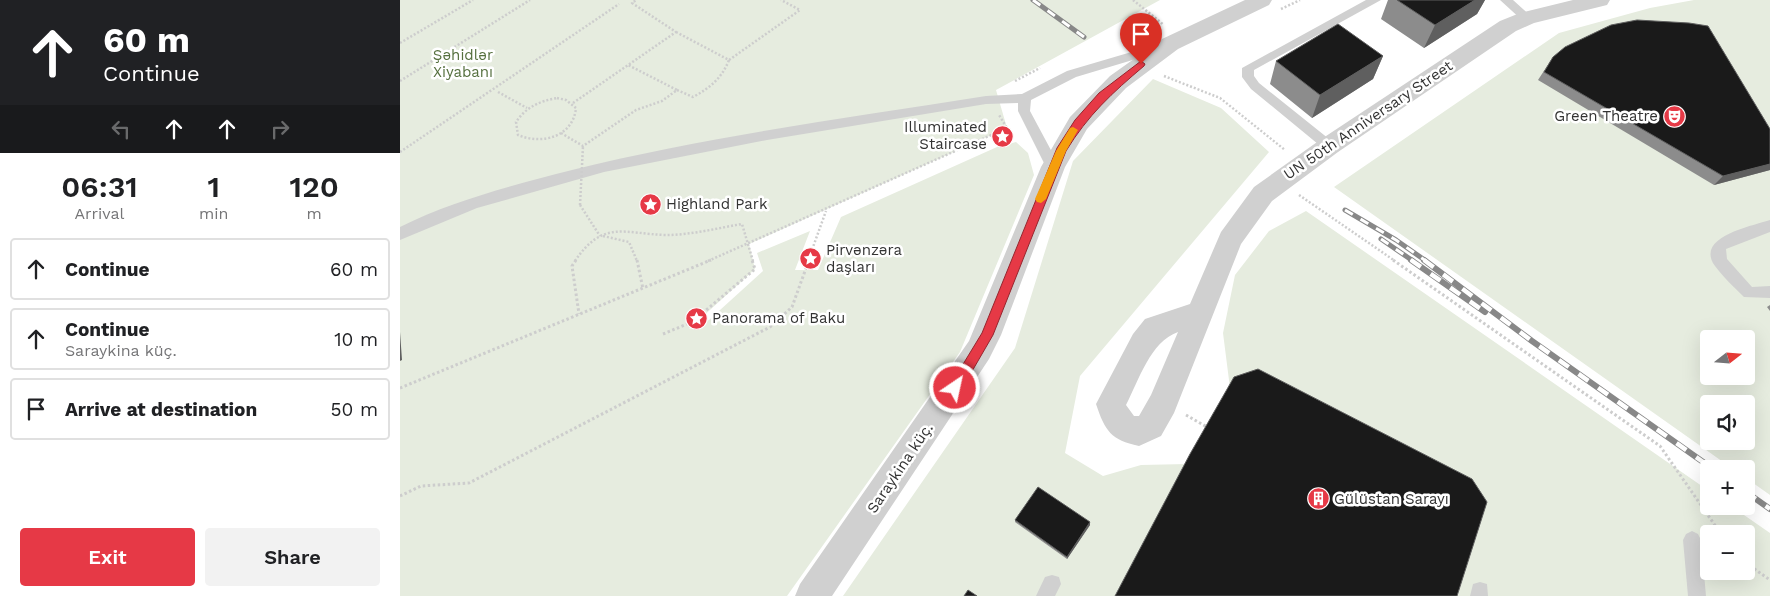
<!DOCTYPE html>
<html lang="en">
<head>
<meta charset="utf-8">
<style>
  :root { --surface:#fff; --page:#f2f2f2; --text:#202124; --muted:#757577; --line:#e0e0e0; --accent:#e63946 }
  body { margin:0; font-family:"Work Sans",sans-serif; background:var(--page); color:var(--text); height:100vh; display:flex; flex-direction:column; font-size:19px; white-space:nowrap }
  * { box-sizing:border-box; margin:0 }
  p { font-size:16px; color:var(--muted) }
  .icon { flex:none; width:28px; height:28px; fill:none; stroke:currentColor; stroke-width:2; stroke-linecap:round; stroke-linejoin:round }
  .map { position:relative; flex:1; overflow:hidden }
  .details { display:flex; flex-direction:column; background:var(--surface); width:400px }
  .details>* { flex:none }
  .guide { background:#202124; color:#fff; overflow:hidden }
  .needle { width:32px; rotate:73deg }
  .fabs { position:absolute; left:1300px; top:330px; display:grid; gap:10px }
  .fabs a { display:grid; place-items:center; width:55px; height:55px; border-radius:5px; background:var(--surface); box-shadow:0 5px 20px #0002; font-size:25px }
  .pin { position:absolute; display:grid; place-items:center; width:42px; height:42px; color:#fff; margin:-51px -21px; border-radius:50% 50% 50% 0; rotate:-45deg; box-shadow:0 0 5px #0007 }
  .pin .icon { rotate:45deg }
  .me { position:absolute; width:55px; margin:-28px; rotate:34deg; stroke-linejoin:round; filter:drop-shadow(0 0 4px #0008) }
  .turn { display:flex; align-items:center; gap:18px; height:105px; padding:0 20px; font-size:22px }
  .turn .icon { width:65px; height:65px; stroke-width:2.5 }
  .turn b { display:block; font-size:35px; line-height:42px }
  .lanes { display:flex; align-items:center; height:48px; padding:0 20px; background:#0003; justify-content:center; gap:25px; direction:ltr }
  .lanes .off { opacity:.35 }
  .eta { display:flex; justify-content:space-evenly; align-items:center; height:85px; text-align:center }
  .eta b { font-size:30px; font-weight:600; line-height:35px }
  .primary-button { display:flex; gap:10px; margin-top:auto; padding:10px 20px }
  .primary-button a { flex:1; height:58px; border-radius:5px; background:var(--accent); color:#fff; font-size:20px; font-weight:600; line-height:58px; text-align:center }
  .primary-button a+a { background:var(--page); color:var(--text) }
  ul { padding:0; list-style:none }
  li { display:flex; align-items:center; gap:15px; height:62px; margin:0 10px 8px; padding:0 10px; border:2px solid var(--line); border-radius:5px }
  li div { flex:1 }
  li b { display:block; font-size:19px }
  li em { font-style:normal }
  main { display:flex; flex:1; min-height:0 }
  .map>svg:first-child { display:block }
  .green { fill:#e6ecdf; fill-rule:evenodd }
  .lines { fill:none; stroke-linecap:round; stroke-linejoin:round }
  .path-far1 { stroke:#cdcdcd; stroke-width:2.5; stroke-dasharray:2 2; stroke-linecap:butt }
  .path { stroke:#cdcdcd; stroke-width:3; stroke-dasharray:2.5 2.5; stroke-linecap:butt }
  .service { fill:#d0d0d0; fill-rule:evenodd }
  .minor { fill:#d0d0d0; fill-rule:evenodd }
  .tertiary { fill:#d0d0d0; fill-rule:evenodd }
  .rail-far1-casing { stroke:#888; stroke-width:5 }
  .rail-casing { stroke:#888; stroke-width:6 }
  .rail-far1 { stroke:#fff; stroke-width:3; stroke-dasharray:9; stroke-linecap:butt }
  .rail { stroke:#fff; stroke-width:4.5; stroke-dasharray:12; stroke-linecap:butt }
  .path-bridge { stroke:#cdcdcd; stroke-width:2.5; stroke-dasharray:2 2; stroke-linecap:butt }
  .wall { fill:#8c8c8c }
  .shaded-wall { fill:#5f5f5f }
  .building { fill:#1a1a1a; stroke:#5f5f5f }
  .route { fill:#e63946; stroke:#96252e }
  .slow { fill:#f59e0b }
  .labels { text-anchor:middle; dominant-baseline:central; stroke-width:5; stroke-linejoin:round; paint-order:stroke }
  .park-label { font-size:15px; fill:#56703f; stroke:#fff }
  .poi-label { font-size:15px; fill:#333; stroke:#fff; text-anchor:start }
  .street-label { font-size:15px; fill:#333; stroke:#fff }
</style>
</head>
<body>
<main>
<section class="details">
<div class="guide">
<div class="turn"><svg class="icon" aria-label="ahead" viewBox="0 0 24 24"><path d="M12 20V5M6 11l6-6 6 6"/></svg><div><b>60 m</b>Continue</div></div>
<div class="lanes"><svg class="icon off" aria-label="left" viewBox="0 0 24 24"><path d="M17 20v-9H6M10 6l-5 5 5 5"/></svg><svg class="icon" aria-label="ahead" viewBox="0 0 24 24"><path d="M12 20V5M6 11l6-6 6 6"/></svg><svg class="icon" aria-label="ahead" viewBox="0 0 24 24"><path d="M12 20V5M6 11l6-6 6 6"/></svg><svg class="icon off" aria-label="right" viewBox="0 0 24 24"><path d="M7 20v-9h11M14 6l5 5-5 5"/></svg></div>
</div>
<div class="eta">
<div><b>06:31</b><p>Arrival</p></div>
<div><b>1</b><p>min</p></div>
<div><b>120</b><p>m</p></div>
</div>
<ul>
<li><svg class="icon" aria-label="ahead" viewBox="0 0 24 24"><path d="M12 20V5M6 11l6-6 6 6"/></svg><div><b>Continue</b></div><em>60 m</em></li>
<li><svg class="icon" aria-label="ahead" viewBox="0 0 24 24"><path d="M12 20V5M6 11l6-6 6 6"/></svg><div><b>Continue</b><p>Saraykina küç.</p></div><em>10 m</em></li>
<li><svg class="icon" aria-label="arrive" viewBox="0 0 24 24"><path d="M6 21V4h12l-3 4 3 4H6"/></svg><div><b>Arrive at destination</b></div><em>50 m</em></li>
</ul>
<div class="primary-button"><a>Exit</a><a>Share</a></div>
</section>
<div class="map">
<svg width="1370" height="596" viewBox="0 0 1370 596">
  <rect width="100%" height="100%" fill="#fff"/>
  <path class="green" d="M 0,0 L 760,0 L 596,90 L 607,128 L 349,244 L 355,269 L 289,329 L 309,320 L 363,271 L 357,253 L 410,231 L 395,270 L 418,270 L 441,217 L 597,147 L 616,142 L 628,153 L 634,175 L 560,352 L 387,596 L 0,596 Z
    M 1294,0 L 1370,0 L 1370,495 L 1346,478 L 1346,469 L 1333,469 L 934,187 L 1159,33 L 1250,8 ZM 1309,339 L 1346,339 L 1346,376 L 1309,376 ZM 1309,404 L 1346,404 L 1346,441 L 1309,441 Z
    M 753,79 L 821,108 L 869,152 L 680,376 L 665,453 L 703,476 L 741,465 L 787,464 L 830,388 L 823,333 L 835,275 L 869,231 L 906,211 L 1309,491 L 1309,506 L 1331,506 L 1370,533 L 1370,596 L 443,596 L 615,348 L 673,161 ZM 1309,534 L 1346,534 L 1346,571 L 1309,571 Z"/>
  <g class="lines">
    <path class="path-far1" d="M 733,0 L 764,25
      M 881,9 L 900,0
      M 276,32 L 329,60 L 400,10 L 381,0
      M 0,43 L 73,0
      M 764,76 L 820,98 L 885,150
      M 0,81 L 130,0
      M 615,81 L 640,68
      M 277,90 L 293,97 C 310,88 322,78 329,60
      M 98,92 L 127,108
      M 157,98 L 166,100 L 176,108 C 173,137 142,145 118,135 L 116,122 C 126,107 140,101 157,98 Z
      M 173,103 L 276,32 L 232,3 L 236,0
      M 161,133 L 183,146 L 236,110 L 262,101 L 277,90 L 228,65
      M 0,152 L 219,4
      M 899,195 L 995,261
      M 180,205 L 200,236
      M 203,236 L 229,242 L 237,261
      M 175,261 C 203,219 225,234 266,235 C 291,235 318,228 342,224 L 353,261
      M 308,261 L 607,128 L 599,115
      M 408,261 L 426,211"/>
    <path class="path" d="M 176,260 L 172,266 L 179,314
      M 237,260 L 243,289
      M 993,260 L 1260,446 L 1321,534
      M 263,334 L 292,322 L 355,269 L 352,260
      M 0,388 L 311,260
      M 786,415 L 807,427
      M 0,496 L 21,486 L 69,483 L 370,327 L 392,307 L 409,260
      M 1346,563 L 1370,580"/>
    <path class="service" d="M 966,0 L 981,0 L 854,70 L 854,76 L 859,83 L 934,143 L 936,146 L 929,151 L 924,149 L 851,89 L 842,77 L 842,68 Z
      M 1100,0 L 1113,0 L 1133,18 L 1131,21 L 1123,21 Z
      M 762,43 L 766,44 L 766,50 L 676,77 L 631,100 L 630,111 L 660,167 L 653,172 L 648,171 L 618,111 L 618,103 L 586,104 L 367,140 L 204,172 L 77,208 L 0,240 L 0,227 C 54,200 114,185 172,170 C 308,136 448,118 586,96 L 622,94 L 667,71 Z
      M 1370,220 L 1370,232 L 1326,249 L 1327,259 L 1352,287 L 1370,286 L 1370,298 L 1344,297 C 1334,287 1323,277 1315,266 C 1294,237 1352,226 1370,220 Z
      M 1292,531 L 1298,534 L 1301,540 L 1306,596 L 1288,596 L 1283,540 L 1286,534 Z
      M 652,575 L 659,577 L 661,584 L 655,596 L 636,596 L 645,577 Z
      M 1080,582 L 1087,584 L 1088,596 L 1070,596 L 1073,584 Z"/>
    <path class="minor" d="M 1173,0 L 1210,0 L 1207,5 L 1134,23 L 1116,31 L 938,152 L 872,201 L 841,244 L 774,413 L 761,436 L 739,446 C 711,440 705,431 696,404 L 733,334 L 745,319 L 790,304 L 821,232 L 854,187 L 920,140 L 1100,21 L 1120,13 ZM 778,332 L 751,395 L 739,416 L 734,416 L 726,405 C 739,380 750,342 778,332 Z"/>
    <path class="tertiary" d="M 845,0 L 872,0 L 869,5 L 778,49 L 726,88 L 687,129 L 665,167 L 601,335 L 589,359 L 432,596 L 395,596 L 400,584 L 569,341 L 641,167 L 670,117 L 710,76 L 762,39 Z"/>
    <defs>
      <path id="rail-far1" d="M 633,0 L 684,37
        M 945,210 L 996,240 L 1026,261
        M 981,239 L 1013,261"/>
      <path id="rail" d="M 1011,260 L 1085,312
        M 1024,260 L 1132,341 L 1313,469
        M 1346,492 L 1370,509"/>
    </defs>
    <use href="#rail-far1" class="rail-far1-casing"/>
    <use href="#rail" class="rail-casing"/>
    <use href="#rail-far1" class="rail-far1"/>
    <use href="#rail" class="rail"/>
    <path class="path-bridge" d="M 180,205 L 183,146"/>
  </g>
  <path class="wall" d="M 988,0 L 1085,0 L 1077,14 L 1024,48 L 981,19 Z
    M 983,56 L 973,79 L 912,118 L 870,84 L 876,61 Z
    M 1153,57 L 1370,129 L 1370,170 L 1314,185 L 1138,80 Z
    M 1370,305 L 1370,311 L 1367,307 Z
    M 615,520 L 690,522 L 690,525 L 667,559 L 615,522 Z"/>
  <path class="shaded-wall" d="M 1075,0 L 1085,0 L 1077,14 L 1024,48 L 1035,25 Z
    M 983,56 L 973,79 L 912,118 L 920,95 Z
    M 1370,164 L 1370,170 L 1314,185 L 1323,176 Z
    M 0,332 L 2,360 L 0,361 Z
    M 690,522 L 690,525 L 667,559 L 667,557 Z"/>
  <path class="building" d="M 997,0 L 1075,0 L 1035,25 Z
    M 1237,20 L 1289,23 L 1308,26 L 1370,129 L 1370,164 L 1323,176 L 1144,72 L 1153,57 L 1165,47 L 1211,25 Z
    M 938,24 L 983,56 L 920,95 L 876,61 Z
    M 858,369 L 1072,479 L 1087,502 L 1057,596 L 715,596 L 790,454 L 834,377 Z
    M 638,487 L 690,522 L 667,557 L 615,520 Z
    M 568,590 L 577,596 L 564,596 Z"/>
  <path class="route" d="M 741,61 L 745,64 L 744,66 C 712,93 688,115 666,151 L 593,335 L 560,392 L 551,392 L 549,388 L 551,384 L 582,333 L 657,148 L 675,120 L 699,93 Z"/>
  <path class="slow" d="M 673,127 L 678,130 L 666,151 L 646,199 L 641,203 L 637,202 L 635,199 L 656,151 L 670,128 Z"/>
  <defs>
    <symbol id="theatre-disc" viewBox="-11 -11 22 22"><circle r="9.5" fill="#e63946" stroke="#fff"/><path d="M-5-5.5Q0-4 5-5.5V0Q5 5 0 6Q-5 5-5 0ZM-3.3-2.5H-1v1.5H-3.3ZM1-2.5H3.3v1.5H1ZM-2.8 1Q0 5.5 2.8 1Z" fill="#fff"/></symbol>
    <symbol id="sight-disc" viewBox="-11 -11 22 22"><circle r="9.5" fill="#e63946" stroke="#fff"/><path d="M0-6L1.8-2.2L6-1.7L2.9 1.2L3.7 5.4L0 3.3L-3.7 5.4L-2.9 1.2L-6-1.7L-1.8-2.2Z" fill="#fff"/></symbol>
    <symbol id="building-disc" viewBox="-11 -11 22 22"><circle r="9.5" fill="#e63946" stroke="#fff"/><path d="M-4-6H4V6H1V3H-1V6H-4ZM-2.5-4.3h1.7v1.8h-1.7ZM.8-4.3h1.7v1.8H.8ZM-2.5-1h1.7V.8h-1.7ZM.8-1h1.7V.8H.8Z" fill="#fff"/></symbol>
  </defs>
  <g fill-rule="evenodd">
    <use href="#theatre-disc" x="1262" y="104" width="25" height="25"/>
    <use href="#sight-disc" x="590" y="124" width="25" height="25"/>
    <use href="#sight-disc" x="238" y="192" width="25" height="25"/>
    <use href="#sight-disc" x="398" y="246" width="25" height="25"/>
    <use href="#sight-disc" x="284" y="306" width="25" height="25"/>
    <use href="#building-disc" x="906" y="486" width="25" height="25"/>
  </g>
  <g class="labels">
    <g class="park-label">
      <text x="63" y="55">Şəhidlər<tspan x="63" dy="17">Xiyabanı</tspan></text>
    </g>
    <g class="poi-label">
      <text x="1258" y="116" text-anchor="end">Green Theatre</text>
      <text x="587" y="127" text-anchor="end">Illuminated<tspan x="587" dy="17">Staircase</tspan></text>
      <text x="266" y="204">Highland Park</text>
      <text x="426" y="250">Pirvənzəra<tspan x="426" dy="17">daşları</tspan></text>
      <text x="312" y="318">Panorama of Baku</text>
      <text x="934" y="499">Gülüstan Sarayı</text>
    </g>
    <g class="street-label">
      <text transform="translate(968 120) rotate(-34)">UN 50th Anniversary Street</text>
      <text transform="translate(500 468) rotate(-56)">Saraykina küç.</text>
    </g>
  </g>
</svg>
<div class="fabs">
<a><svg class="needle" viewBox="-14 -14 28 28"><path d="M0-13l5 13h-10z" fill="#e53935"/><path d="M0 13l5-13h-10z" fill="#757577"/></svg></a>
<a><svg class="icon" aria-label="sound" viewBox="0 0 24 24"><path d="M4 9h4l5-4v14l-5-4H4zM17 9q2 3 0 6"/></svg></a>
<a>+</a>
<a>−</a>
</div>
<div class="pin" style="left:741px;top:64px;background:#d93025"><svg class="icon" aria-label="arrive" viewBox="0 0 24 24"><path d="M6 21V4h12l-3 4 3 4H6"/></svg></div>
<svg class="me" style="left:555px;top:388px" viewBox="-20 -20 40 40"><circle r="17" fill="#e63946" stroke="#fff" stroke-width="3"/><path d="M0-11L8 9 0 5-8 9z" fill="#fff"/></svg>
</div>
</main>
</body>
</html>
